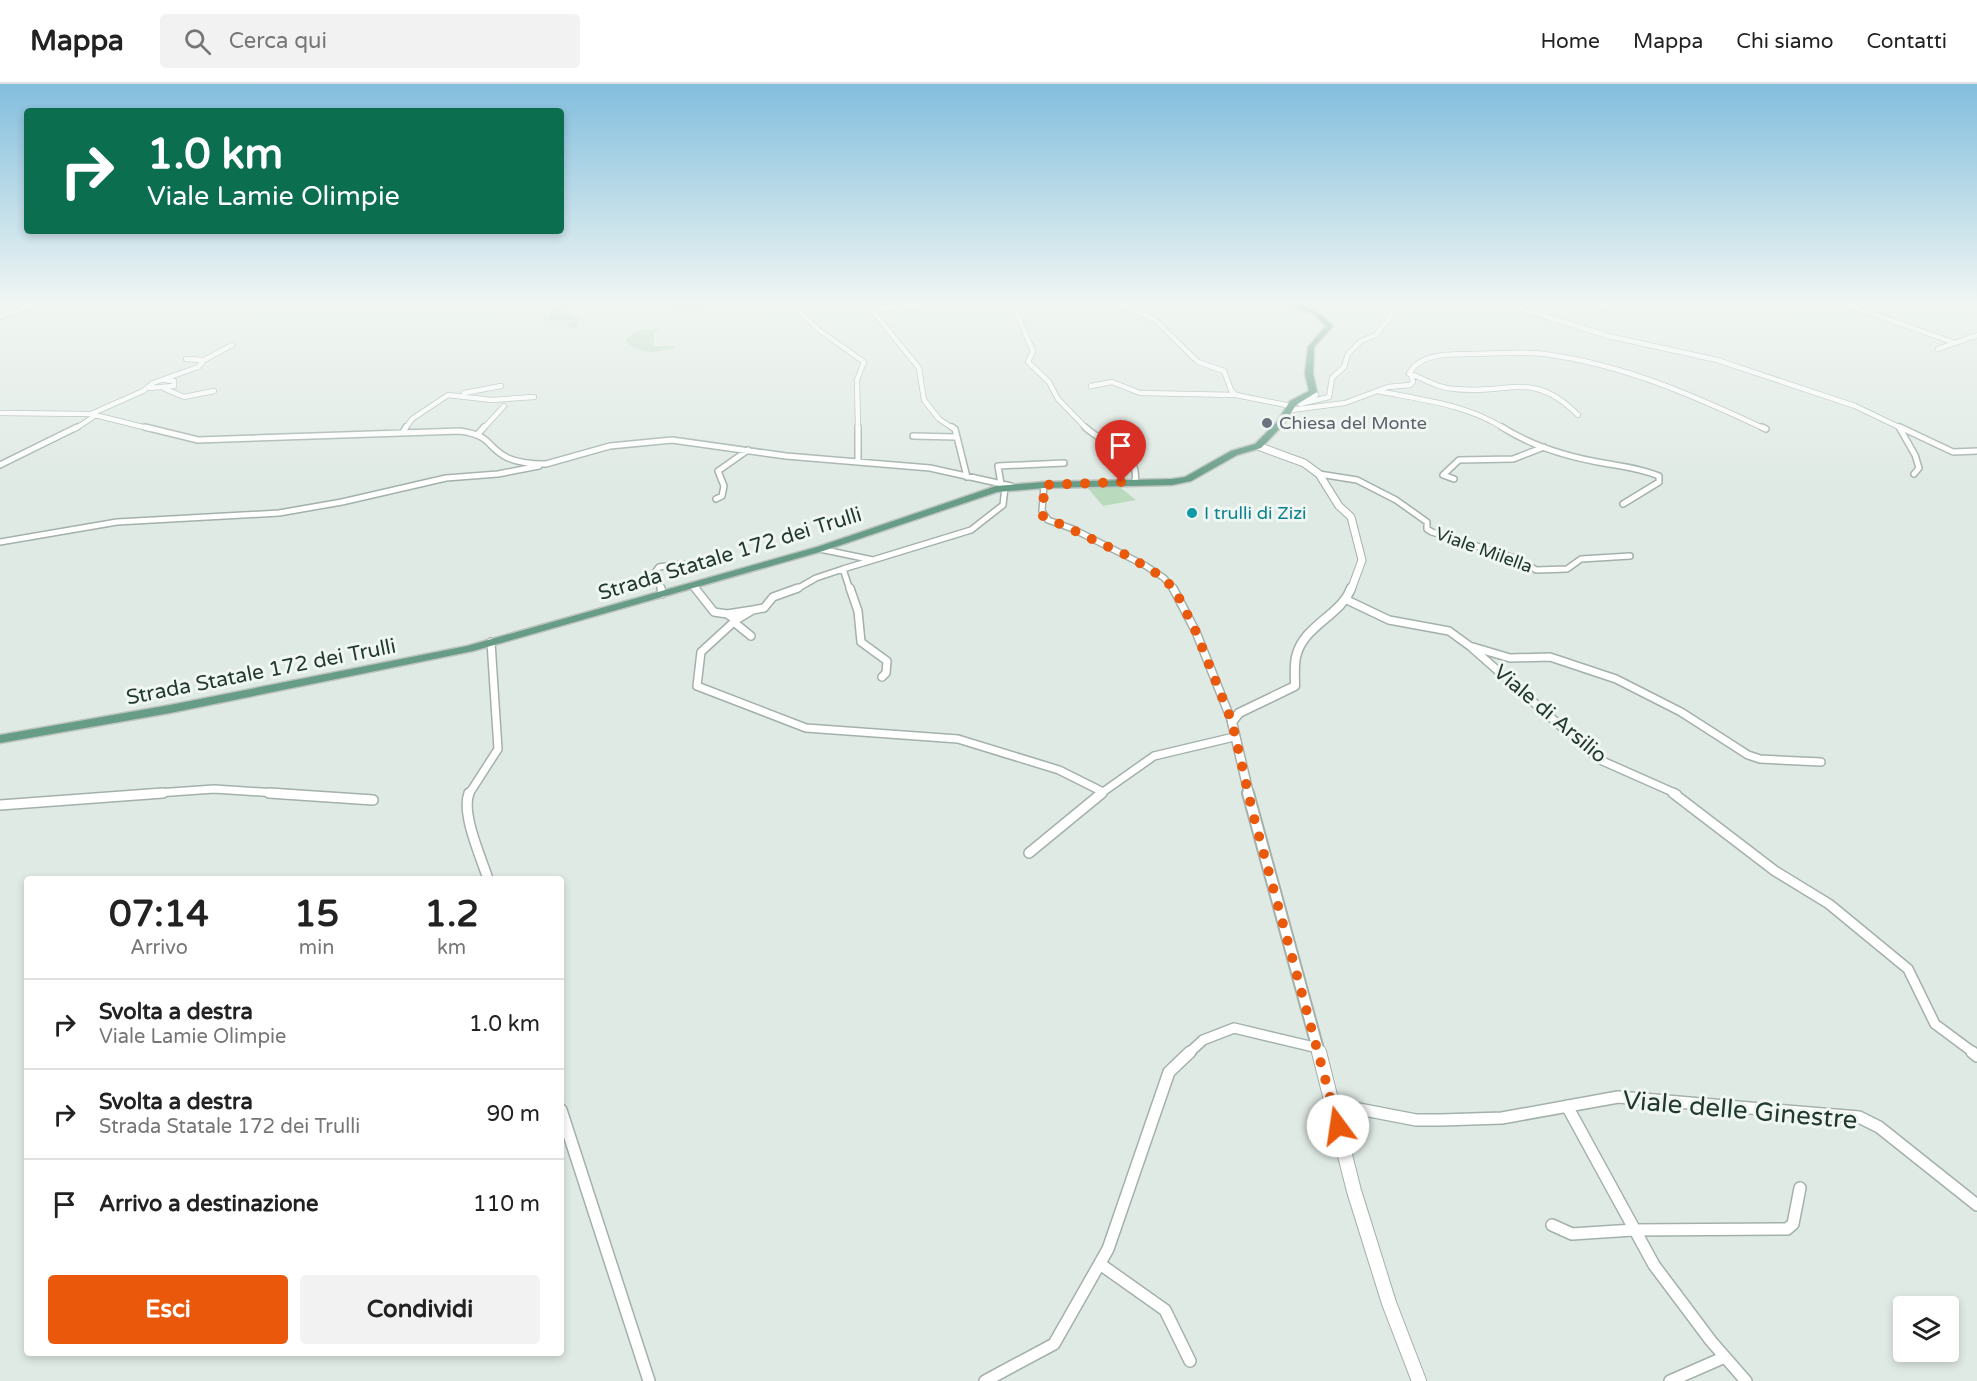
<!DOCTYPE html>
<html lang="it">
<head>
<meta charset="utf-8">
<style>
  :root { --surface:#fff; --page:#f2f2f2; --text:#222; --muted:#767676; --line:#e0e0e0; --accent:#ea580c }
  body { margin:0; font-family:"Varela Round",sans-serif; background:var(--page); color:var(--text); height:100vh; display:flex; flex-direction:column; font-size:22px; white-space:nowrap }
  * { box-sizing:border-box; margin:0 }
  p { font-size:20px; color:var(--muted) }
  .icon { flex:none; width:33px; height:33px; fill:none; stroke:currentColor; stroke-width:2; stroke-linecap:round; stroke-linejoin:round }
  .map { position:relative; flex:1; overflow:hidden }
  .panel { position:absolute; left:24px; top:792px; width:540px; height:480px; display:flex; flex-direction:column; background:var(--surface); border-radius:6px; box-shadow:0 3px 9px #0003 }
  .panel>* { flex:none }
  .top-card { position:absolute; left:24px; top:24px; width:540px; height:126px; border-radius:6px; box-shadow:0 3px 9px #0003; background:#0b6e4f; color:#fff; overflow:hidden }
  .controls { position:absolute; left:1893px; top:1212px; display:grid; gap:12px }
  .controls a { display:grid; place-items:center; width:66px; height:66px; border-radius:6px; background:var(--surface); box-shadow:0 3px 9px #0003; font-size:30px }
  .pin { position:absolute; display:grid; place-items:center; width:51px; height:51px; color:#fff; margin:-62px -26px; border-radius:50% 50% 50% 0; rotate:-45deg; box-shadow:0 0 6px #0007 }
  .pin .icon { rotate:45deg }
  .me { position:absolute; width:66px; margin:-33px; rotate:346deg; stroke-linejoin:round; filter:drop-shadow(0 0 4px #0008) }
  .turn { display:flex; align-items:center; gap:21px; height:126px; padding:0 24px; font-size:27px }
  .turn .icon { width:78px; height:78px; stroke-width:2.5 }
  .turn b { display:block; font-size:42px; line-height:51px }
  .eta { display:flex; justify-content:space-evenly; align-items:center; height:102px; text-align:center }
  .eta b { font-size:36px; font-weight:700; line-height:42px }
  .button { display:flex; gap:12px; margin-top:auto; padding:12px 24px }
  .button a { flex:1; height:69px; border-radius:6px; background:var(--accent); color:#fff; font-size:24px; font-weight:700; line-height:69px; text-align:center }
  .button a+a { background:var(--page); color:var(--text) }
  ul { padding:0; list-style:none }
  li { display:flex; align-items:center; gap:18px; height:90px; padding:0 24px; border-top:2px solid var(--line) }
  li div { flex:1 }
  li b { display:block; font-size:22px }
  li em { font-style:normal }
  header { display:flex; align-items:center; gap:36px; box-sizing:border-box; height:84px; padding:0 30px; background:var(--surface); border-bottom:2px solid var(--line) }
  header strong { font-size:28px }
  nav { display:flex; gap:33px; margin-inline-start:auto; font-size:21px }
  .search { width:420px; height:54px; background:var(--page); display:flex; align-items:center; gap:15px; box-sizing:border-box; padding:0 21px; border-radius:6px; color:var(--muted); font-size:22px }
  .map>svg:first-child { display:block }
  .green { fill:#badabe }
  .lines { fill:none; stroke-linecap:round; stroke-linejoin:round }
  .minor-far4-casing { stroke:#a3b1aa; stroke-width:6 }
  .minor-far3-casing { stroke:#a3b1aa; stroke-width:8 }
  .minor-far2-casing { stroke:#a3b1aa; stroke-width:10 }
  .minor-far1-casing { stroke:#a3b1aa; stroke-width:12 }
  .minor-casing { stroke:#a3b1aa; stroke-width:14 }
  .tertiary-far3-casing { stroke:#a3b1aa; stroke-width:9 }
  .tertiary-far2-casing { stroke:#a3b1aa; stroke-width:11 }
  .tertiary-far1-casing { stroke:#a3b1aa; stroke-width:14 }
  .tertiary-casing { stroke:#a3b1aa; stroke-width:16 }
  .primary-casing { stroke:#bdc4c1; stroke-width:3 }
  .minor-far4 { stroke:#fff; stroke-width:4.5 }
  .minor-far3 { stroke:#fff; stroke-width:5 }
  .minor-far2 { stroke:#fff; stroke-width:7 }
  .minor-far1 { stroke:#fff; stroke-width:9 }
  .minor { stroke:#fff; stroke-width:11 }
  .tertiary-far3 { stroke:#fff; stroke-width:7 }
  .tertiary-far2 { stroke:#fff; stroke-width:8 }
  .tertiary-far1 { stroke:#fff; stroke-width:10 }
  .tertiary { stroke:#fff; stroke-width:14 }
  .primary { fill:#679d87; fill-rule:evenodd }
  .route { stroke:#ea580c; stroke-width:10; stroke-dasharray:0 18 }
  .worship-dot { fill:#6b7280; stroke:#f0f7f2; stroke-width:2 }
  .culture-dot { fill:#0f9aa8; stroke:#f0f7f2; stroke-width:2 }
  .labels { text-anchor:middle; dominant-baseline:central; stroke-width:6; stroke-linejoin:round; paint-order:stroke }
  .far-worship-label { font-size:18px; fill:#5b616d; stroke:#f0f7f2; text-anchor:start }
  .far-culture-label { font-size:18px; fill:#0d838f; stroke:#f0f7f2; text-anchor:start }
  .far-street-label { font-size:18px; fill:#22392f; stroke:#f0f7f2 }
  .street-label { font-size:21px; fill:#22392f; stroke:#f0f7f2 }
  .near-street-label { font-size:26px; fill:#22392f; stroke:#f0f7f2 }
</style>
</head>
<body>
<header>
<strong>Mappa</strong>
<div class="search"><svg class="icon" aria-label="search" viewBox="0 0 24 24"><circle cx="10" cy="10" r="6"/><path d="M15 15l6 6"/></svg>Cerca qui</div>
<nav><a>Home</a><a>Mappa</a><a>Chi siamo</a><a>Contatti</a></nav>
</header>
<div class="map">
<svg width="1977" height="1297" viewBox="0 0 1977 1297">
  <rect width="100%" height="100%" fill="#e0eae4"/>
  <path class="green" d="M 554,217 L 576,217 L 564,227 L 579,235 L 575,244 L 565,242 L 573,236 L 548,237 Z
    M 636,217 L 732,217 L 735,218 L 678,228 L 668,219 L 644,221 Z
    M 659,244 L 654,250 L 654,262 L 675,262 L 674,264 C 654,269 639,271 625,256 L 637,247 Z
    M 1116,400 L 1136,416 L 1103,422 L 1086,402 Z"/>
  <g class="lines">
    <defs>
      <path id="minor-far4" d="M 788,217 L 819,246 L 864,278 L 857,296 L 858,345
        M 932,217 L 927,218 L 927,221 L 871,225 L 919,284 L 924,316 L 939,335 L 954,345
        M 1011,217 L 1033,267 L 1028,278 L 1049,298 L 1058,315 L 1087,345
        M 1110,217 L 1154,235 L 1198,278 L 1224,287 L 1231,306 L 1236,311 L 1291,322
        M 1508,217 L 1507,220 L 1608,252 L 1717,276 L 1855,322 L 1903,345
        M 1592,217 L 1604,225
        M 1837,217 L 1955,259
        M 0,233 L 44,217
        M 1938,265 L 1977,251
        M 186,275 L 204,276
        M 1409,290 C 1419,269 1451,270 1471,270 C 1495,270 1520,267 1544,270 C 1622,280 1695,312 1765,345
        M 1091,302 L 1112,298 L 1140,309 L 1236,311
        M 149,304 L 174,302 L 174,297 L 164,296
        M 165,305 L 184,313 L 214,307
        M 1378,307 C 1422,316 1466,320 1505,345
        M 1313,308 L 1316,311 L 1300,320 L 1329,313 L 1332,294 L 1344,283 L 1348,270 L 1361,257 L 1376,251 L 1391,232 L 1393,224 L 1409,218 L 1427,217
        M 464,309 L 501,302
        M 1291,326 L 1345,319 L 1388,303 L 1410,301 L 1413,298 L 1411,290 C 1426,296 1438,304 1455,305 C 1510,311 1532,285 1578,331
        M 0,329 L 91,330 L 151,345
        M 91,330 L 143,307 L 153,299 L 198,283 L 204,276 L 232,261
        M 75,345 L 96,331
        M 405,345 L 412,335 L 448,311 L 492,316 L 534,313
        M 483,345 L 504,322"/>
      <path id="minor-far3" d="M 145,343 L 198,356 L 460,347 C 494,352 485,363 508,374 C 519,379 535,380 546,380 L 610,362 L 672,356 L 786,372 L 930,384 L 1011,402
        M 858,343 L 858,377
        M 952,343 L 955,345 L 967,393
        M 1085,343 C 1106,363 1140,366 1135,398
        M 1502,343 C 1533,363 1572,374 1609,380 C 1627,383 1642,385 1659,392 L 1659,398 L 1623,420
        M 1762,343 L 1766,345
        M 1899,343 L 1915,371 L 1919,384 L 1914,390
        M 1900,343 L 1953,368 L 1977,367
        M 403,348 L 406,343
        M 478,350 L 484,343
        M 913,352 L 956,353
        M 0,381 L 77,343
        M 1319,390 L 1357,396 L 1396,416 L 1427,438 L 1427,445 L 1432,448 L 1521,476 L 1536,486 L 1567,485 L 1581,475 L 1630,472
        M 1454,395 L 1443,391 L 1459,376 L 1513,375 L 1544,363
        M 1001,400 L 998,382 L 1064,379
        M 1044,401 L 1042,427 L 1048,436 L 1073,445 L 1146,482 L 1164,494 L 1174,506
        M 716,415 L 722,412 L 724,402 L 718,387 L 748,366
        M 0,458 L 117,438 L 279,429 L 342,418 L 446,394 L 498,390 L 539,382
        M 820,465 L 873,476 L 971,446 L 1003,421 L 1005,403
        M 692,501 L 696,506
        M 661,506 L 656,487 L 659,483 L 680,480 L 703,483
        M 795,506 L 816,494 L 843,485
        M 850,506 L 843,485 L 873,476"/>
      <path id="minor-far2" d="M 661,504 L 662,510
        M 695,504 L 714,528 L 727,530 L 736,536 L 701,568 L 697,602 L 806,644 L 958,655 L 1059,686 L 1103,708 L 1154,672 L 1234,653
        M 850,504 L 858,527 L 861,558 L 887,577 L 886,589 L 882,593
        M 1173,504 L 1196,548 L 1232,638
        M 1347,516 L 1389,536 L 1449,547 L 1471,563 L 1598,675 L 1677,710
        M 753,526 L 764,524 L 773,513 L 798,504
        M 727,530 L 753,526 L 736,536
        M 735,539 L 751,552
        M 1473,563 L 1510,574 L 1550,573 L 1616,595 L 1681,628 L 1748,671 L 1760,675 L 1821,678
        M 143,710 L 214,705 L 291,710
        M 469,710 L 498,665 L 491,558
        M 1100,710 L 1103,708"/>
      <path id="minor-far1" d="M 269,709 L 373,716
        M 469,709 C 461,730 481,773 488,795
        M 1673,709 L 1775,787 L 1829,820 L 1908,885 L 1935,940 L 1974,969
        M 0,721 L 163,709
        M 1029,769 L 1102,709
        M 1189,969 L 1203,956 L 1234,944 L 1318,964"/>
      <path id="minor" d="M 1972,968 L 1977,972
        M 1333,1020 L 1416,1036 L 1441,1036 L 1502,1034 L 1618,1013 L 1859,1033 L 1879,1043 L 1977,1121
        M 1567,1022 L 1654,1181 L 1711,1257 L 1746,1297
        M 561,1026 L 649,1297
        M 1552,1141 L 1572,1150 L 1633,1146 L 1787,1145 L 1793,1140 L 1800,1104
        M 1100,1180 L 1165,1226 L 1190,1277
        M 985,1297 L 1054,1260 L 1108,1165 L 1169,988 L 1190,968
        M 1670,1297 L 1725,1273"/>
      <path id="tertiary-far3" d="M 1258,362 L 1304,379 L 1319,390 L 1339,422 L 1351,433 L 1362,476 L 1351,506"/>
      <path id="tertiary-far2" d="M 1249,710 L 1232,638 L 1239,629 L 1295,602 C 1295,593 1294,582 1296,573 C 1303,541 1341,532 1351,504"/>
      <path id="tertiary-far1" d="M 1248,709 L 1319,969"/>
      <path id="tertiary" d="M 1319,968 L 1354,1107 L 1389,1219 L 1419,1297"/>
      <path id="primary" d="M 1278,217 C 1298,215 1320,228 1333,242 L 1314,263 L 1313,290 L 1317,308 L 1296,321 L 1283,341 L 1261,364 L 1237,371 L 1191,397 L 1172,401 L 1044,404 L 997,408 L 823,467 L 473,567 L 170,629 L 0,659 L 0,651 L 170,621 L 467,562 L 817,463 L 996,402 L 1044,398 L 1172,395 L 1185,393 L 1231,367 L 1255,360 L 1277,338 L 1290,317 L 1309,307 L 1305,290 L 1308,263 L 1326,242 L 1314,230 Z"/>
    </defs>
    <use href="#minor-far4" class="minor-far4-casing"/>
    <use href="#minor-far3" class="minor-far3-casing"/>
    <use href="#minor-far2" class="minor-far2-casing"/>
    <use href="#minor-far1" class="minor-far1-casing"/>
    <use href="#minor" class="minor-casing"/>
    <use href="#tertiary-far3" class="tertiary-far3-casing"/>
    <use href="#tertiary-far2" class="tertiary-far2-casing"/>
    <use href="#tertiary-far1" class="tertiary-far1-casing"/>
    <use href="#tertiary" class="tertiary-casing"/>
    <use href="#primary" class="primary-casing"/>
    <use href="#minor-far4" class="minor-far4"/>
    <use href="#minor-far3" class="minor-far3"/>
    <use href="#minor-far2" class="minor-far2"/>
    <use href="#minor-far1" class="minor-far1"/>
    <use href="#minor" class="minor"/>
    <use href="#tertiary-far3" class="tertiary-far3"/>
    <use href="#tertiary-far2" class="tertiary-far2"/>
    <use href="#tertiary-far1" class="tertiary-far1"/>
    <use href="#tertiary" class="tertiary"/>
    <use href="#primary" class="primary"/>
  </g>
  <linearGradient id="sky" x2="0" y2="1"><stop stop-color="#82bedd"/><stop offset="0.55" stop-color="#f1f6f3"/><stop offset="1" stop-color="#f1f6f3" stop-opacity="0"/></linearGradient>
  <rect width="1977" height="398" fill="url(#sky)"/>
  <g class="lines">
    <path class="route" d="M 1121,398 L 1044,401 L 1043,432 L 1128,472 L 1164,494 L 1176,508 L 1196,548 L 1232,638 L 1253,730 L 1338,1042"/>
  </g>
  <circle class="worship-dot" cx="1267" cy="339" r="6"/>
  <circle class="culture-dot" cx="1192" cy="429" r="6"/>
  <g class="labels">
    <g class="far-worship-label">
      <text x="1279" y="339">Chiesa del Monte</text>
    </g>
    <g class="far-culture-label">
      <text x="1204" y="429">I trulli di Zizi</text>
    </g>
    <g class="far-street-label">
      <text transform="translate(1484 466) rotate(20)">Viale Milella</text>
    </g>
    <g class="street-label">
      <text transform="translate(730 470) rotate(-17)">Strada Statale 172 dei Trulli</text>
      <text transform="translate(261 588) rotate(-11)">Strada Statale 172 dei Trulli</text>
      <text transform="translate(1550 630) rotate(40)">Viale di Arsilio</text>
    </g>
    <g class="near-street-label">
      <text transform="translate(1740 1026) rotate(5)">Viale delle Ginestre</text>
    </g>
  </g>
</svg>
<div class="controls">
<a><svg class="icon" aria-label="layers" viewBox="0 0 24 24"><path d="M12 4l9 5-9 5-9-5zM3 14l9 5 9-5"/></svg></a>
</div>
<div class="pin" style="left:1121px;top:398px;background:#d93025"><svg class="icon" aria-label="arrive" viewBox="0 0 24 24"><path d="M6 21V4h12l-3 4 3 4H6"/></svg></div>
<svg class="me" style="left:1338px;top:1042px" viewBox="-20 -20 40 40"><circle r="19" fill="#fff"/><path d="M0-13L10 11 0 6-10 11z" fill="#ea580c"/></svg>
<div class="top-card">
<div class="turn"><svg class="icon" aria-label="right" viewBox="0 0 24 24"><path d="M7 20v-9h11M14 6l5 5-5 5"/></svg><div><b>1.0 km</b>Viale Lamie Olimpie</div></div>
</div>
<section class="panel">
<div class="eta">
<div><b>07:14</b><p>Arrivo</p></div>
<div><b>15</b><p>min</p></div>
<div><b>1.2</b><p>km</p></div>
</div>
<ul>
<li><svg class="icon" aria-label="right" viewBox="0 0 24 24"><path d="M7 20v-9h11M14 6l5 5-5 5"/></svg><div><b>Svolta a destra</b><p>Viale Lamie Olimpie</p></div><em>1.0 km</em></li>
<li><svg class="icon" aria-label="right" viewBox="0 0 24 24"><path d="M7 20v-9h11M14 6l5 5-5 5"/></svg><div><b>Svolta a destra</b><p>Strada Statale 172 dei Trulli</p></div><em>90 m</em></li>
<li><svg class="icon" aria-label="arrive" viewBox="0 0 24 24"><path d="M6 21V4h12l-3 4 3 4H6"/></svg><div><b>Arrivo a destinazione</b></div><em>110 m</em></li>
</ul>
<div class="button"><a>Esci</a><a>Condividi</a></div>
</section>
</div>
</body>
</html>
